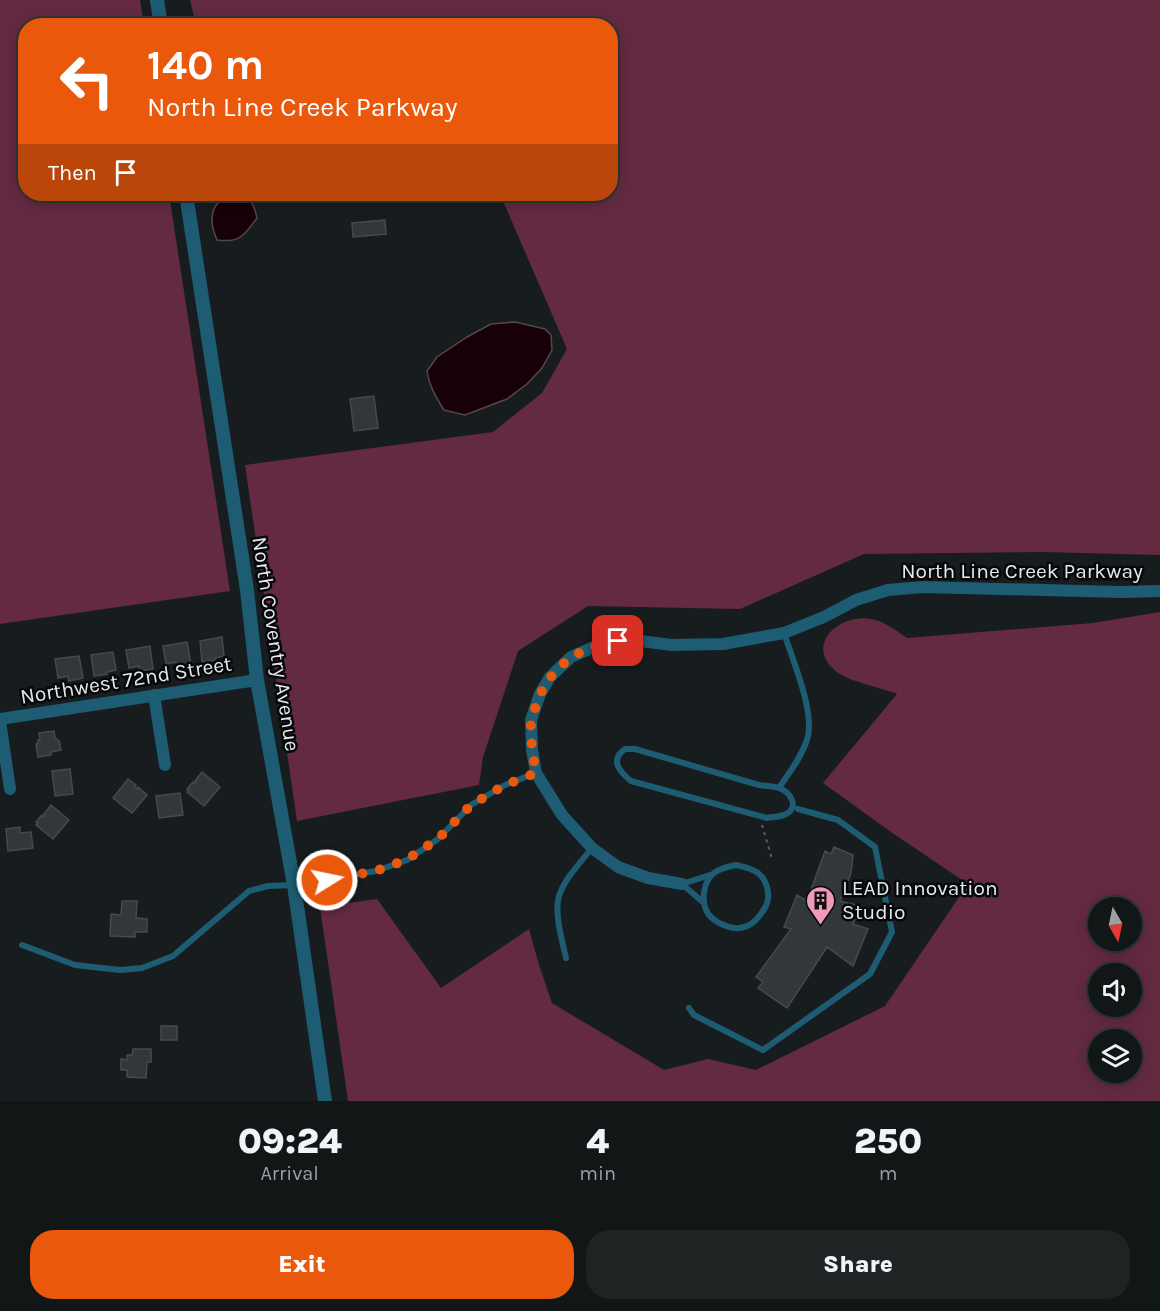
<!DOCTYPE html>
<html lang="en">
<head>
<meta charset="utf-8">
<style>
  :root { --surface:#111617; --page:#1e2324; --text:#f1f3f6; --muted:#9c9fa1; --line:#303536; --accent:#ea580c }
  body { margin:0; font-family:Karla,sans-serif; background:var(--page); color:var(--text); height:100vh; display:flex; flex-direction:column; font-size:22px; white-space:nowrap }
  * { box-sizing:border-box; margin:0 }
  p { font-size:20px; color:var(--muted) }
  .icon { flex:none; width:33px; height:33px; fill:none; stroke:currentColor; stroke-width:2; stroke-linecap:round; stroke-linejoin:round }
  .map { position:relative; height:1101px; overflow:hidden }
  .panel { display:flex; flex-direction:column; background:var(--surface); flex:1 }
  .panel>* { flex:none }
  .top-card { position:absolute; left:18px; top:18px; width:600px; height:183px; border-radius:24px; box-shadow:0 3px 15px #0003,0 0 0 2px var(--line); background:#ea580c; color:#fff; overflow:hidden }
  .needle { width:39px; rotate:171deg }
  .buttons { position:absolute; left:1088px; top:897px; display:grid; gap:12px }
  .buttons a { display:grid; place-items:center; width:54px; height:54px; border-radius:50%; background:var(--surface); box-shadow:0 3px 15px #0003,0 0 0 2px var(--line); font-size:30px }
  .pin { position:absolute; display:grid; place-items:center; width:51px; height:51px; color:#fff; margin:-26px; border-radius:12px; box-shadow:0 3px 9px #0006 }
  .me { position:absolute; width:66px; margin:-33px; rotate:80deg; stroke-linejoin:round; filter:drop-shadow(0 0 4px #0008) }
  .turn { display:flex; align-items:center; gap:21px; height:126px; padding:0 30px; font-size:27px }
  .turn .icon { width:78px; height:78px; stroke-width:2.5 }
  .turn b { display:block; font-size:42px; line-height:51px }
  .then { display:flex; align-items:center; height:57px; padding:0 30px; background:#0003; gap:12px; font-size:22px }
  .eta { display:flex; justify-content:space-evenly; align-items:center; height:102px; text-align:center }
  .eta b { font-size:36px; font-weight:800; line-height:42px }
  .action { display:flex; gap:12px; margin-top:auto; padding:12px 30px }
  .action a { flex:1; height:69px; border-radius:24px; background:var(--accent); color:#fff; font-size:24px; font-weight:800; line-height:69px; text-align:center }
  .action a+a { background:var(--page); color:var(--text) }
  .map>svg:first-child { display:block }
  .green { fill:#632a41; fill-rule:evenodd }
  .water { fill:#180008; stroke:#56464c; stroke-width:1.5 }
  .building { fill:#31373a; stroke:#444b4e; stroke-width:1.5 }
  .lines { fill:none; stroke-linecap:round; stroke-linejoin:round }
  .path { stroke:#5b6163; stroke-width:2; stroke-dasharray:3 4.5; stroke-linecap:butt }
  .service { stroke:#1e5c73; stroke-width:6 }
  .minor { stroke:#1e5c73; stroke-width:12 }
  .tertiary { stroke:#1e5c73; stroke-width:14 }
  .route { stroke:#ea580c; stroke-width:10; stroke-dasharray:0 18 }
  .labels { text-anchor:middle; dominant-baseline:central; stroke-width:5; stroke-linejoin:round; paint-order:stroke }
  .street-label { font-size:21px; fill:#e5e9eb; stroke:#050708 }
  .poi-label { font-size:21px; fill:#e5e9eb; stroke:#050708; text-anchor:start }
</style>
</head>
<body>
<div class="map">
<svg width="1160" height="1101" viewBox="0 0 1160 1101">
  <rect width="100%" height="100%" fill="#171d1f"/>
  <path class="green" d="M 0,0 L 140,0 L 144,25 L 26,26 L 26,194 L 169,194 L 230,591 L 0,624 Z
    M 190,0 L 1160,0 L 1160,555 L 1043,552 L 864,554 L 740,609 L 588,606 L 518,651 L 483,757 L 479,785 L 297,821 L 245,465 L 493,432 L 542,393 L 567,349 L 500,194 L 610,194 L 610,26 L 196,25 Z
    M 1160,612 L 1160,1101 L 348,1101 L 320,907 L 377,899 L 441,988 L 529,929 L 539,965 L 552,1003 L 664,1070 L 708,1059 L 756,1070 L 885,1006 L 968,884 L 891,832 L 823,783 L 897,694 C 882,688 848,681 837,672 C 803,646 839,613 871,619 C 884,621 897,631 907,638 L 1093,623 ZM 1098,908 L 1131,908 L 1131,940 L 1098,940 ZM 1098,974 L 1131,974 L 1131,1006 L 1098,1006 ZM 1098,1040 L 1131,1040 L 1131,1072 L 1098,1072 Z"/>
  <path class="water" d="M 234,194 C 249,193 254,204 257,218 C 244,235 241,243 217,240 C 208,220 210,200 234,194 Z
    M 515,322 L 545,329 L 551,335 L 552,350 L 542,368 L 527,384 L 507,399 L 465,415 L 444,410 C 436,397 429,386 427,371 L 437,357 L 467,337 L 491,324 Z"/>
  <path class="building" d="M 385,220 L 386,234 L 353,237 L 352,223 Z
    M 374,396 L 378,428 L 354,431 L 350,399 Z
    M 222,637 L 224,656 L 215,658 L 215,660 L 202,662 L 200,641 Z
    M 187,642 L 191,664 L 177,667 L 176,662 L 166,664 L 163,646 Z
    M 150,646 L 153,669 L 139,671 L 139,666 L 129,668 L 126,650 Z
    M 113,652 L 116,670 L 107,672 L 107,674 L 94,676 L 91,655 Z
    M 79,656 L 83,678 L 69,681 L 68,676 L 58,678 L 55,659 Z
    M 54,731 L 55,738 L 59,741 L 61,750 L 51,752 L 51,755 L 38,757 L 36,744 L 38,744 L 38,740 L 40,740 L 39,733 Z
    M 70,769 L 73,794 L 55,796 L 52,771 Z
    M 202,772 L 220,787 L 204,806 L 187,792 L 189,790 L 187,789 L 193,782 L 194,784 L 196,782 L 195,781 Z
    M 128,779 L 136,785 L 134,787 L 137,789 L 138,787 L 147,795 L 132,813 L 113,798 Z
    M 180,793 L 183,815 L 159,818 L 156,796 Z
    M 51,805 L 69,820 L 53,839 L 36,825 L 38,823 L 36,822 L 42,815 L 44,817 L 45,815 L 44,814 Z
    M 20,827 L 20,833 L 31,832 L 33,848 L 8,851 L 6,829 Z
    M 834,847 L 853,855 L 851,873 L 840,901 L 861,906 L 853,924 L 868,929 L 853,966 L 827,947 L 787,1008 L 758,988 L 763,982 L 756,977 L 791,929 L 784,927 L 797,895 L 807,901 L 825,851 L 831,854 Z
    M 122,901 L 137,901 L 136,918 L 147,919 L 147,932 L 135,932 L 135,937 L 110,936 L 111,914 L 121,915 Z
    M 161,1026 L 177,1026 L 177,1040 L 161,1040 Z
    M 133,1049 L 151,1049 L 151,1062 L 147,1062 L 146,1078 L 127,1077 L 127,1070 L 121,1070 L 121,1059 L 127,1060 L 127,1055 L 132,1055 Z"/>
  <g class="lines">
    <path class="path" d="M 762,825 L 772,859"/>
    <path class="service" d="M 625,749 L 635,749 L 759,785 C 765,786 773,786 779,788 C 790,792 800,807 786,814 C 780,817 773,817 767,818 L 631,781 C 620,772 609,760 625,749 Z
      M 779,788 C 789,773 801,758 807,740 C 816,714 793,661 784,633
      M 736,865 C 744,867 751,868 758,873 C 767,880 771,895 766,906 C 762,913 755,923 747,926 C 735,932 717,924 709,915 C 700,903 703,882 714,873 C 720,868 728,867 736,865 Z
      M 682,884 L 713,874
      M 682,884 L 704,903
      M 22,945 L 75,965 L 120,970 L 142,968 L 173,956 L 249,891 L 268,886 L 294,885 L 376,871 L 407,860 L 438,839 L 471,805 L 505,785 L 536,773
      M 566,958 C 562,940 554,913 559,896 C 565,878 580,863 592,848
      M 689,1008 L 694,1015 L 763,1050 L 870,974 L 892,932 L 875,847 L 838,820 L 798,809"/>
    <path class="minor" d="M 154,695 L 165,765
      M 0,719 L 257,680
      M 0,721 L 10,789
      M 682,884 L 648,878 L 618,867 L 592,848 L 562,815 L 536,773 L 532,750 L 531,720 L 540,694 L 550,677 L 571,657 L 603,643 L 632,640 L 672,645 L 723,644 L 784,633 L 824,617 L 856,600 L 888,590 L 923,587 L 1121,592 L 1160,591"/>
    <path class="tertiary" d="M 157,0 L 161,26
      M 186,194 L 247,590 L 257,680 L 294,885 L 325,1101"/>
  </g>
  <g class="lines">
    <path class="route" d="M 327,880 L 376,871 L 406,860 L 438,839 L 471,805 L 505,785 L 536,773 C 533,756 530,738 531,721 C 532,715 535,709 537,703 C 549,667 580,646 618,641"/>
  </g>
  <defs>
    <symbol id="building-pin" viewBox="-11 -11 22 30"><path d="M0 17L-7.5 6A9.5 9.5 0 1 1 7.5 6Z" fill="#ef9ab8" stroke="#050708"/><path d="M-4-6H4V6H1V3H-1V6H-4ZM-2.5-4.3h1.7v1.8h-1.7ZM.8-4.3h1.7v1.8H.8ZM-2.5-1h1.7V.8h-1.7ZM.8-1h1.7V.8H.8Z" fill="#111"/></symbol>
  </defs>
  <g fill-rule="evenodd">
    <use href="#building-pin" x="804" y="884" width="33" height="45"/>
  </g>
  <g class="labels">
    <g class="street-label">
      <text x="1022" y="571">North Line Creek Parkway</text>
      <text transform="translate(276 644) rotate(81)">North Coventry Avenue</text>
      <text transform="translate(126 680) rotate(-9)">Northwest 72nd Street</text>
    </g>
    <g class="poi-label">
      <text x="842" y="888">LEAD Innovation<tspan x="842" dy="24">Studio</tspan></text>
    </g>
  </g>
</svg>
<div class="buttons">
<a><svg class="needle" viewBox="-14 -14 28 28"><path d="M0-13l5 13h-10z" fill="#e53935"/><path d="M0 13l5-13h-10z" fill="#9c9fa1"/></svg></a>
<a><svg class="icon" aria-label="sound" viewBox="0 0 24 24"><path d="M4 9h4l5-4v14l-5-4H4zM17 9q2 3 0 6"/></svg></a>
<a><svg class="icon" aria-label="layers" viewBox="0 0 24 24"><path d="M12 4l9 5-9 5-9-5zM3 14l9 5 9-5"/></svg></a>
</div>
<div class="pin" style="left:618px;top:641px;background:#d93025"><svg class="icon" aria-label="arrive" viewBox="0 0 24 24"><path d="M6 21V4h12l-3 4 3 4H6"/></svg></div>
<svg class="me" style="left:327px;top:880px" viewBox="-20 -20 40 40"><circle r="17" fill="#ea580c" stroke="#fff" stroke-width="3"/><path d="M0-11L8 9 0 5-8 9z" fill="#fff"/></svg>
<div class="top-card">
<div class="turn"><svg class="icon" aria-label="left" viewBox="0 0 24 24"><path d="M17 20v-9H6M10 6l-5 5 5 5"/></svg><div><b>140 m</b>North Line Creek Parkway</div></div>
<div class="then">Then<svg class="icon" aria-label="arrive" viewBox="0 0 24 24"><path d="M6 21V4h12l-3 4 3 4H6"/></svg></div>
</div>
</div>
<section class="panel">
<div class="eta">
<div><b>09:24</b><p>Arrival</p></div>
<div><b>4</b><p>min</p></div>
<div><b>250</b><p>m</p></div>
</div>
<div class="action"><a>Exit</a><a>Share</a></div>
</section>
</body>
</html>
